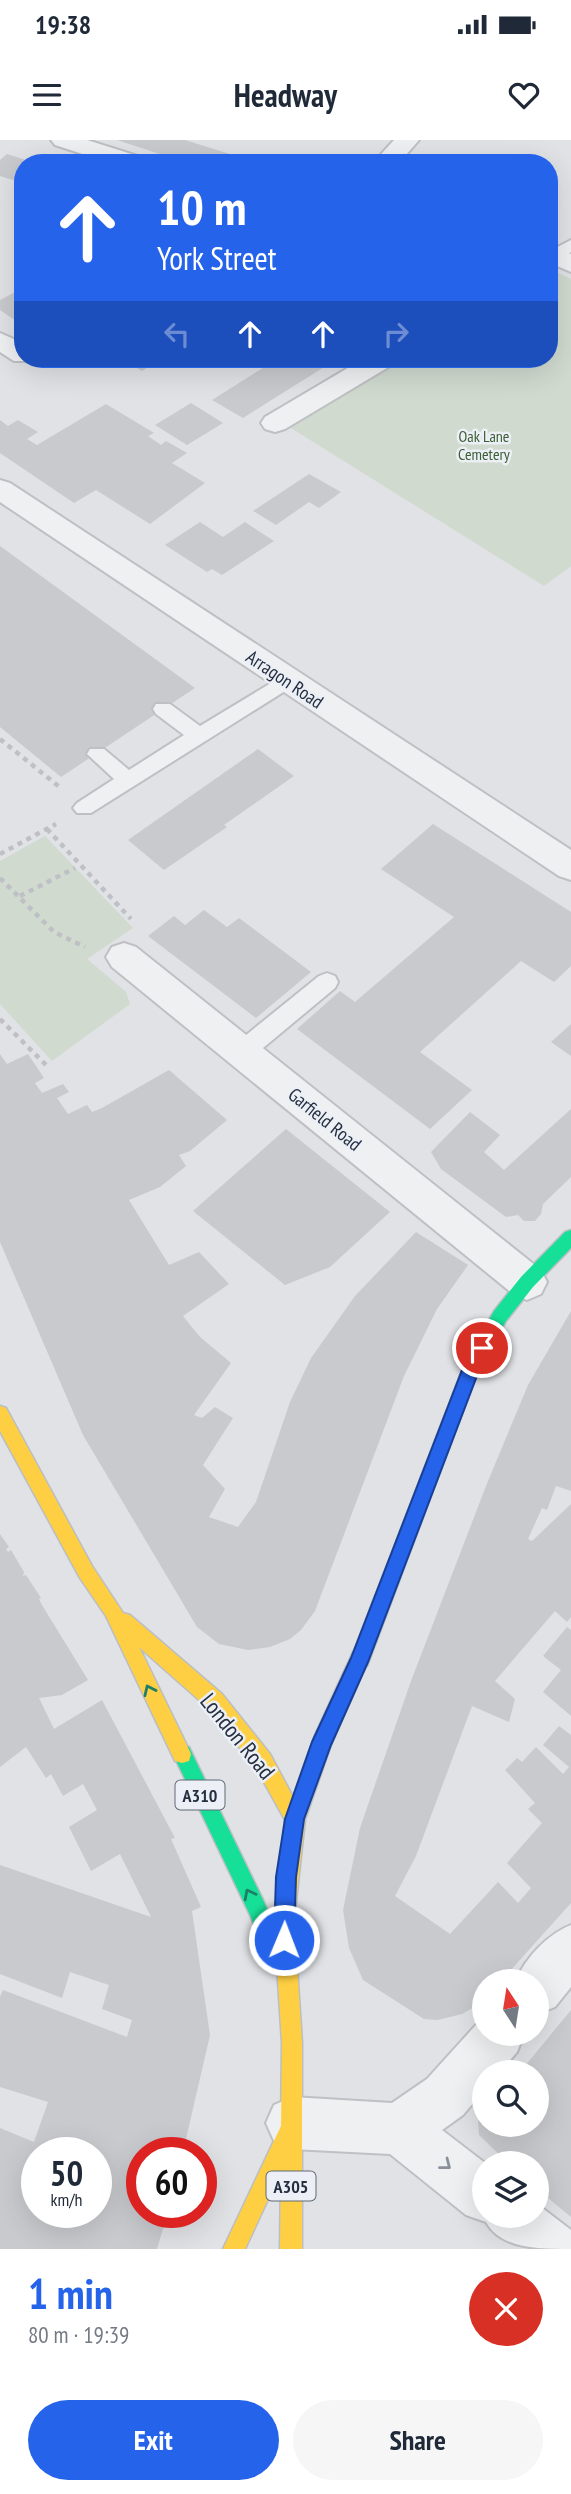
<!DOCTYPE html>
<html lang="en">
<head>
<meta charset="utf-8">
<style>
  :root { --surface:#fff; --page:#f6f6f7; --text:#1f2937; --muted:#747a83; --accent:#2563eb }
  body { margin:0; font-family:"PT Sans Narrow",sans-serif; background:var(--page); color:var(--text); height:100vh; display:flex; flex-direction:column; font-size:26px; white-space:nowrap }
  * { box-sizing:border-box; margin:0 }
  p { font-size:23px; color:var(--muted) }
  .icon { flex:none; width:38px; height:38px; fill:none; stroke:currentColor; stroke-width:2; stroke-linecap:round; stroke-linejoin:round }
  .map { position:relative; height:2109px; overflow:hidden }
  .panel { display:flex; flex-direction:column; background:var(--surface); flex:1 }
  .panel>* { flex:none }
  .top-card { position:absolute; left:14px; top:14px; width:544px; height:214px; border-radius:28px; box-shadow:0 7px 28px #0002; background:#2563eb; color:#fff; overflow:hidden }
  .needle { width:46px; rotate:348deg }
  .buttons { position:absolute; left:472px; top:1829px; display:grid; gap:14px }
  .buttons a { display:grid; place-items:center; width:77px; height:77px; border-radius:50%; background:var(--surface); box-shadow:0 7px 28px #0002; font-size:35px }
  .speed { position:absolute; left:21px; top:1997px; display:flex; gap:14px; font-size:35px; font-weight:700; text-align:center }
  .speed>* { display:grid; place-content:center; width:91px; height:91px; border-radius:50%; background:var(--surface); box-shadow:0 7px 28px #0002; line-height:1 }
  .speed small { font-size:18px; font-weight:400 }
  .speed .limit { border:10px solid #d22; background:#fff; color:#111 }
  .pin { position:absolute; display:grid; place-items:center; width:60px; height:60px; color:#fff; margin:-30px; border:4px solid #fff; border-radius:50%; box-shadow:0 2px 7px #0007 }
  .me { position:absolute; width:77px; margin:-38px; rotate:1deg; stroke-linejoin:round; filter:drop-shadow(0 0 5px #0008) }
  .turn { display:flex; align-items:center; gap:24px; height:147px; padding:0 28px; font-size:32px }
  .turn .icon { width:91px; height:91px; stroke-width:2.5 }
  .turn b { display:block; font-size:49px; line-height:60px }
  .lanes { display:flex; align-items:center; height:66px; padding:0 28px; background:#0003; justify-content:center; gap:35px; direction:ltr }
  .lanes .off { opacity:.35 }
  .round { display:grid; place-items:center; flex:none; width:74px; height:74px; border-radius:37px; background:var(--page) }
  .headline { display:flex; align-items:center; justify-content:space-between; height:119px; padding:0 28px }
  h1 { font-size:42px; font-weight:600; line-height:52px; color:var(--accent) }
  .action { display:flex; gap:14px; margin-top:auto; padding:14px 28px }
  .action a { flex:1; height:80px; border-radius:42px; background:var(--accent); color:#fff; font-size:28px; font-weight:600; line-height:80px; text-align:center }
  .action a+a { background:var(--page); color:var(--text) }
  .status { display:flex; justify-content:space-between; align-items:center; height:49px; padding:0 35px; background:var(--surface); direction:ltr }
  .status svg { height:19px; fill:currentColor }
  header { display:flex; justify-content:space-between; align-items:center; height:91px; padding:0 28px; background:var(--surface); font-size:32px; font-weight:600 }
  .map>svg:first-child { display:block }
  .green { fill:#d0dacf }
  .building { fill:#c8cace; fill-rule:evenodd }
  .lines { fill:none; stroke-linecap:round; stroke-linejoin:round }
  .lane-casing { stroke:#bec0c3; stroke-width:4 }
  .street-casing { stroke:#bec0c3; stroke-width:4 }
  .fast-casing { stroke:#bbbfc3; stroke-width:3 }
  .slow-casing { stroke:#bbbfc3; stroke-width:3 }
  .path { stroke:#bfc0c5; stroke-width:4.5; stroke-dasharray:5 5; stroke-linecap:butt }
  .lane { fill:#eff0f2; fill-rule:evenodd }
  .street { fill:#eff0f2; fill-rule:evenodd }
  .fast { fill:#16e098; fill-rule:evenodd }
  .slow { fill:#ffcf43; fill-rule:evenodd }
  .oneway { stroke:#1e7f68 }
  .oneway2 { stroke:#8a9099 }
  .route { fill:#2563eb; stroke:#184099; stroke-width:2 }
  .labels { text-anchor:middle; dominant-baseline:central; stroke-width:5; stroke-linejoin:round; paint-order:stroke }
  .far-park-label { font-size:16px; fill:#3a5e31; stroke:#ecf0f6 }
  .shield { fill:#ecf0f6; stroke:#616977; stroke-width:2 }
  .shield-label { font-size:18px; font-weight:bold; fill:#252f40 }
  .street-label { font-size:19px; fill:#252f40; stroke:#ecf0f6 }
  .near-street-label { font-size:23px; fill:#252f40; stroke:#ecf0f6 }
</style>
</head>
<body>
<div class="status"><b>19:38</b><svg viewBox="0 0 49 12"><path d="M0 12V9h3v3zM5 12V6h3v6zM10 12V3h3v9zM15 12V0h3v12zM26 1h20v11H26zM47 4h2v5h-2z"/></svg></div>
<header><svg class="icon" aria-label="menu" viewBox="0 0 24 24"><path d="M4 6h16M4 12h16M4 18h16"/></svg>Headway<svg class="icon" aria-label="heart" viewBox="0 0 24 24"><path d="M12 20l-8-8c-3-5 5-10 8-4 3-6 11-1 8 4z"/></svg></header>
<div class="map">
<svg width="571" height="2109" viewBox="0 0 571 2109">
  <rect width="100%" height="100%" fill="#e0e2e5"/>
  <path class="green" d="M 550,129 L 571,139 L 571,426 L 544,446 L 291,288 L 403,219 L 550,219 Z
    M 45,696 L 133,788 L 87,819 L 126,852 L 130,864 L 52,921 L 0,864 L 0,721 Z"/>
  <path class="building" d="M 117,0 L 185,0 L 246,19 L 242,23 L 187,23 Z
    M 7,14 L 32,22 L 23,23 L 23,43 L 0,36 L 0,20 Z
    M 23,148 L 23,177 L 16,181 L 0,170 L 0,160 Z
    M 122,219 L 161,219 L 142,231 Z
    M 277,219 L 337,219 L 243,278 L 212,260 Z
    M 191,263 L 223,283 L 187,305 L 155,285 Z
    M 106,264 L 154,293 L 148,296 L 161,305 L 166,301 L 187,313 L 172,323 L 205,343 L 150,384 L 96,350 L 74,363 L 0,313 L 0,280 L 8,286 L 18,280 L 38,292 L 27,299 L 37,305 Z
    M 309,334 L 341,352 L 319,368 L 309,362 L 276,385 L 253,371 Z
    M 200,382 L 223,397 L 245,382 L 274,401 L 222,435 L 212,429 L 207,432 L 165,405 Z
    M 0,406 L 195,548 L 61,637 L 0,587 Z
    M 258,609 L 294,636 L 224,685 L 227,687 L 164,730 L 128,700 Z
    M 433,684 L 571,772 L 571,826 L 554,842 L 521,821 L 420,912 L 472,950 L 430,989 L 297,889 L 340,851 L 355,862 L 454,777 L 381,729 Z
    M 204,770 L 227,787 L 239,778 L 311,832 L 256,878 L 148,796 L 174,776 L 185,785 Z
    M 571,884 L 571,916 L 551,902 Z
    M 0,914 L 7,924 L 28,914 L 44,938 L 35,943 L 42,953 L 63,944 L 69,952 L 57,958 L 68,974 L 87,965 L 92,972 L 102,968 L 169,930 L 227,980 L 190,1011 L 179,1015 L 186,1026 L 160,1047 L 129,1060 L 169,1125 L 199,1112 L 229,1144 L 183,1176 L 200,1197 L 231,1223 L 194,1275 L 202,1278 L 215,1267 L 233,1278 L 203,1325 L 225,1349 L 209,1377 L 238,1387 L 256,1362 L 290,1262 L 311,1218 L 355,1156 L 416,1092 L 468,1125 L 437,1169 L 404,1236 L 315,1471 L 301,1490 L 290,1499 L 270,1507 L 248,1510 L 219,1504 L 197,1487 L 83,1295 L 0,1102 Z
    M 571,969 L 571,1037 L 543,1064 L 541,1074 L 535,1081 L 524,1081 L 518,1075 L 506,1077 L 441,1029 L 431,1012 L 470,972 L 500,995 L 484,1012 L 504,1030 Z
    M 286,989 L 390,1072 L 330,1127 L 285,1145 L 193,1071 Z
    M 571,1171 L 571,1351 L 556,1346 L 547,1370 L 542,1368 L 528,1399 L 532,1401 L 571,1364 L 571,1477 L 567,1482 L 555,1471 L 495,1541 L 515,1559 L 509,1582 L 472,1566 L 416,1716 L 395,1756 L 450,1794 L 498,1742 L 518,1763 L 531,1748 L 507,1723 L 542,1683 L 528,1669 L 535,1663 L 505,1630 L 517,1618 L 522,1622 L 536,1607 L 563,1634 L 569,1627 L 543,1605 L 559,1586 L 571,1595 L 571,1763 L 501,1841 L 485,1841 L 485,1861 L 462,1874 L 438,1880 L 424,1879 L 363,1840 L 349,1808 L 343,1770 L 360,1688 L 411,1541 L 486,1346 L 528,1245 Z
    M 0,1394 L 9,1407 L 6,1409 L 8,1412 L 11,1410 L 24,1432 L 23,1436 L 26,1435 L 41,1458 L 39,1459 L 42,1465 L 88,1540 L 62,1555 L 39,1558 L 54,1589 L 102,1560 L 175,1698 L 171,1699 L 201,1767 L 192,1771 L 210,1895 L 183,2012 L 142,2012 L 142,2072 L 168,2072 L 157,2109 L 0,2109 L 0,1988 L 34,2002 L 48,1962 L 0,1947 L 0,1857 L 3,1850 L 127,1897 L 132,1880 L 102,1869 L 109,1845 L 70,1832 L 62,1858 L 0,1834 L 0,1725 L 151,1777 L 120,1714 L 91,1731 L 69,1687 L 97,1670 L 83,1644 L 63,1656 L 51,1634 L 46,1638 L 26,1607 L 0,1627 ZM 37,2012 L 96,2012 L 96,2072 L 37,2072 Z
    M 567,1487 L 571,1490 L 571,1576 L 543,1552 L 561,1530 L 543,1516 Z
    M 571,1870 L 571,2077 L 537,2049 L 537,2023 L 508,2023 L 479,1995 L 478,1980 L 485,1972 L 485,1984 L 537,1984 L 537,1932 L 520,1932 Z"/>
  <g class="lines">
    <defs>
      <path id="lane" d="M 571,100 L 571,112 L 561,118 L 550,118 L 550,111 Z
        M 286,534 L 296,541 L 293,546 L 91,673 L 77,673 L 73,668 L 77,663 L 114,639 L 87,614 L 90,609 L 104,609 L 129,630 L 184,595 L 156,574 L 153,569 L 156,564 L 170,564 L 200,586 Z
        M 327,833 L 335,836 L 338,842 L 335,848 L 251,918 L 243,920 L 235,918 L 231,911 L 235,904 L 319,836 Z"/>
      <path id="street" d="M 51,0 L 87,0 L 144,18 L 147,23 L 110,23 L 55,5 Z
        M 394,0 L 419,0 L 399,23 L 373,23 Z
        M 550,105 L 571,114 L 571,132 L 550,123 Z
        M 0,193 L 23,203 L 23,219 L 32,221 L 14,221 L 0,212 Z
        M 363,219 L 395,219 L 392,225 L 285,289 L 275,292 L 265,289 L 261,283 L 265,277 Z
        M 0,340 L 10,343 L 571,710 L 571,740 L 559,736 L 0,362 Z
        M 124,803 L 136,807 L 541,1130 L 547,1142 L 541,1154 L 527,1160 L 513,1154 L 112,827 L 106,817 L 112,807 Z
        M 571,1785 L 571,1847 L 555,1867 L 537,1874 L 537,1841 L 516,1841 C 525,1818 548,1794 571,1785 Z
        M 485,1875 L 485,1894 L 524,1894 L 517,1912 L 500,1932 L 485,1932 L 485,1949 L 463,1975 L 442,1990 L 485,2023 L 485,2076 L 537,2076 L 537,2064 L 571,2090 L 571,2109 C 538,2109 501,2109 486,2082 L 466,2075 L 390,2014 L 292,2009 L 274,2001 L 266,1983 L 274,1965 L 292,1957 L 392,1963 L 427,1939 Z"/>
      <path id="fast" d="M 571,1090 L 571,1108 L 533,1147 L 506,1181 L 479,1228 L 367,1526 L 360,1528 L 353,1526 L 351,1519 L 466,1220 L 494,1171 L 521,1137 L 565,1092 Z
        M 182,1605 L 189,1607 L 264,1762 L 287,1818 L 284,1825 L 277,1828 L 270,1825 L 250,1775 L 173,1614 L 175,1607 Z"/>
      <path id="slow" d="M 0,1266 L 6,1268 L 92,1426 L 123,1473 L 130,1475 L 222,1554 L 270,1614 L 293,1657 L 315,1595 L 353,1512 L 360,1510 L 367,1512 L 369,1519 L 331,1605 L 305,1679 L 294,1780 L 302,1903 L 302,2109 L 280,2109 L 281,2031 L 245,2109 L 223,2109 L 281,1986 L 282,1903 L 274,1780 L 285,1680 L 256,1628 L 208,1568 L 139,1507 L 191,1614 L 189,1621 L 182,1623 L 175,1621 L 106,1476 L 80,1438 L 0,1291 Z"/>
    </defs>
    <use href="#lane" class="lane-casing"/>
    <use href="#street" class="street-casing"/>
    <use href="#fast" class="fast-casing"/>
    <use href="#slow" class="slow-casing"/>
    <path class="path" d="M 0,599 L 62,649
      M 47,689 L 131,779
      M 0,714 L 56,684
      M 0,738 L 54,792 L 85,807
      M 20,756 L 75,728
      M 0,879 L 47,926"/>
    <use href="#lane" class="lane"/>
    <use href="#street" class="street"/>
    <use href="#fast" class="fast"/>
    <use href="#slow" class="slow"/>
  </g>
  <defs><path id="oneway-chevron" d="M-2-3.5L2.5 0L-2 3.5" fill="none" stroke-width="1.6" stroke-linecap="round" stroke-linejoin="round" transform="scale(1.75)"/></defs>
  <g class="oneway">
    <use href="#oneway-chevron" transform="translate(149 1550) rotate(-115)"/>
    <use href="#oneway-chevron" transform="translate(249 1754) rotate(-117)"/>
  </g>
  <use class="oneway2" href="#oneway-chevron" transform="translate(446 2025) rotate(38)"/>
  <path class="route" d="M 482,1201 L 490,1208 L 480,1228 L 368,1522 L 331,1605 L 304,1679 L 296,1737 L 294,1800 L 292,1807 L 284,1810 L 277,1807 L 274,1800 L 276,1737 L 285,1679 L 312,1602 L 351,1518 L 464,1225 L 476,1203 Z"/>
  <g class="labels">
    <g class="far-park-label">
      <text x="484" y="296">Oak Lane<tspan x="484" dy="18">Cemetery</tspan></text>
    </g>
    <g class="shield">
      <rect x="175.5" y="1640.5" width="49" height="29" rx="5"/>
      <rect x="266.5" y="2031.5" width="49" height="29" rx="5"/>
    </g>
    <g class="shield-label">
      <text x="200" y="1655">A310</text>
      <text x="291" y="2046">A305</text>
    </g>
    <g class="street-label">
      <text transform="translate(285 539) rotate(34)">Arragon Road</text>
      <text transform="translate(325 979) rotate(39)">Garfield Road</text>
    </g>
    <g class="near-street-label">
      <text transform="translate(238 1596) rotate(51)">London Road</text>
    </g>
  </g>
</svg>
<div class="buttons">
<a><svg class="needle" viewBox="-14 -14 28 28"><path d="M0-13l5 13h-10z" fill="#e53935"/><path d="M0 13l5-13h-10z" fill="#747a83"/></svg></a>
<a><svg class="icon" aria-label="search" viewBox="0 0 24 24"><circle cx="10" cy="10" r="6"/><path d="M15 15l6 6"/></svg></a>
<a><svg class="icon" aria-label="layers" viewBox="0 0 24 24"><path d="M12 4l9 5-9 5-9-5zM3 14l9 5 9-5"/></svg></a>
</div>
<div class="speed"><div>50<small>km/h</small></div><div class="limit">60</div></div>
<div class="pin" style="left:482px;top:1208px;background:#d93025"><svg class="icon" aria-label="arrive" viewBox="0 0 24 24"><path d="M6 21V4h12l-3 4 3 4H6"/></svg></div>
<svg class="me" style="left:284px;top:1800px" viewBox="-20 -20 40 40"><circle r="17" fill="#2563eb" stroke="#fff" stroke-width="3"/><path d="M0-11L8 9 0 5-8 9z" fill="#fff"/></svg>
<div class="top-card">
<div class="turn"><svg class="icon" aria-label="ahead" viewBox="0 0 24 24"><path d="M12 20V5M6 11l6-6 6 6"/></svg><div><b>10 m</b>York Street</div></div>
<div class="lanes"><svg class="icon off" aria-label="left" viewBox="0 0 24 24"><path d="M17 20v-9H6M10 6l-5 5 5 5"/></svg><svg class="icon" aria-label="ahead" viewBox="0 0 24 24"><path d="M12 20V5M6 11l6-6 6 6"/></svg><svg class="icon" aria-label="ahead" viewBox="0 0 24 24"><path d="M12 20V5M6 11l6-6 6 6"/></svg><svg class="icon off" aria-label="right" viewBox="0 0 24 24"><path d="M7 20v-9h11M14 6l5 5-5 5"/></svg></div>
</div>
</div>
<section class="panel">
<div class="headline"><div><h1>1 min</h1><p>80 m · 19:39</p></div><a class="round" style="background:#d93025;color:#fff"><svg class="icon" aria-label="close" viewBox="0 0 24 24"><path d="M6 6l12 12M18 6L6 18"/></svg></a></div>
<div class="action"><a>Exit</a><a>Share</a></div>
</section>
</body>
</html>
